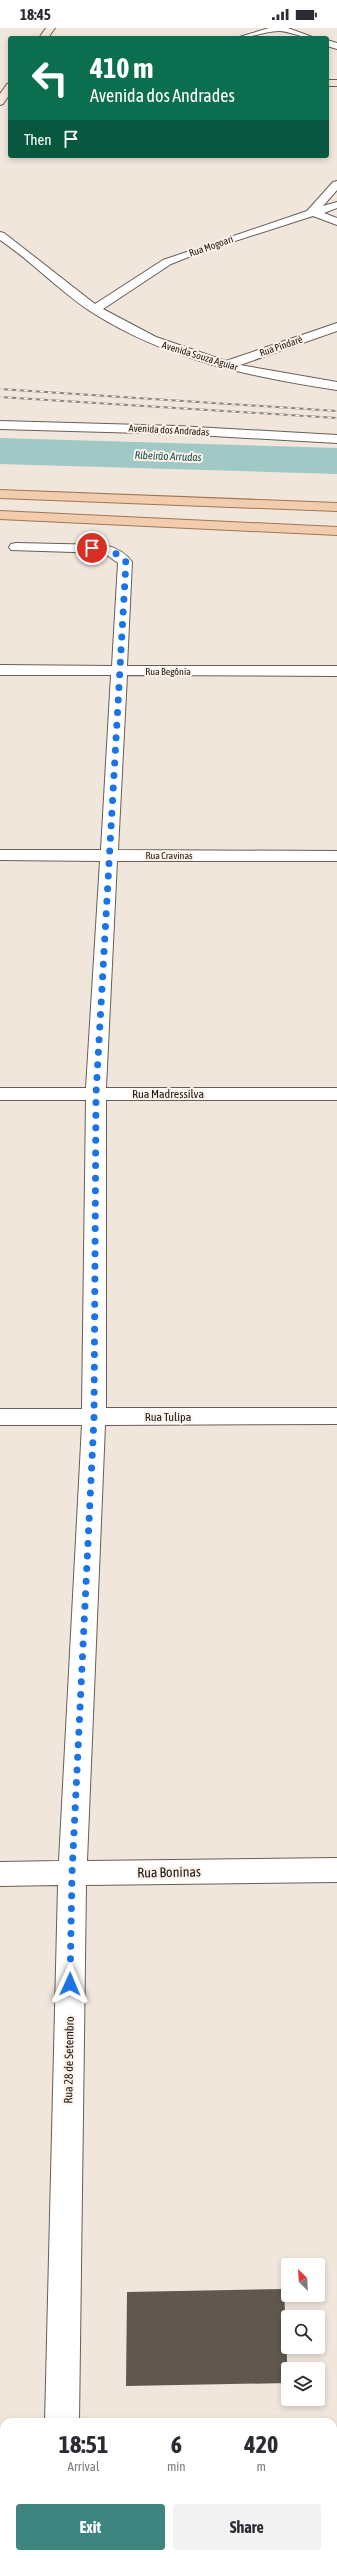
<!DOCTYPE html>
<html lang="en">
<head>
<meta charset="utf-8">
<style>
  :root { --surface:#fff; --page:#f2f2f3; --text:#2b2b33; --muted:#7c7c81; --accent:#3e8580 }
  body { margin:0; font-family:"Asap Condensed",sans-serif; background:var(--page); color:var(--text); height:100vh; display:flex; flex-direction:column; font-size:15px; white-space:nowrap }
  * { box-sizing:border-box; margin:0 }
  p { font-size:13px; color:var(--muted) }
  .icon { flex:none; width:22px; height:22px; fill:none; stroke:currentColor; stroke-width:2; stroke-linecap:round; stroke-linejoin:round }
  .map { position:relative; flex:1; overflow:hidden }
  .drawer { position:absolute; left:0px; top:2390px; width:337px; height:140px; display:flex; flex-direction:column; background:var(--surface); border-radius:12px 12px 0 0; box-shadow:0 2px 6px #0003 }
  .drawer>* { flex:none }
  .hud { position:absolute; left:8px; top:8px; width:321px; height:122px; border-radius:4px; box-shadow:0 2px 6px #0003; background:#0b6e4f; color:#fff; overflow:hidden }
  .needle { width:26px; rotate:336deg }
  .buttons { position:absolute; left:281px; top:2230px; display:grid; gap:8px }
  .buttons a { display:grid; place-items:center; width:44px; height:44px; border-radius:4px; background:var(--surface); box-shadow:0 2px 6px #0003; font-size:20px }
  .pin { position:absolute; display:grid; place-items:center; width:34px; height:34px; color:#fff; margin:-17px; border:2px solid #fff; border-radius:50%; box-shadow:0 1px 4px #0007 }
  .me { position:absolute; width:44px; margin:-22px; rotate:1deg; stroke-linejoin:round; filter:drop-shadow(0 0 3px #0008) }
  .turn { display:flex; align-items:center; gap:14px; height:84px; padding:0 16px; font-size:18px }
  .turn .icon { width:52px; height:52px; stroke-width:2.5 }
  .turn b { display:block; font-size:28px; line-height:34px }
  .then { display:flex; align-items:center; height:38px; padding:0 16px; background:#0003; gap:8px; font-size:15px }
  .eta { display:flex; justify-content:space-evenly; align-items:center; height:68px; text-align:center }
  .eta b { font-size:24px; font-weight:700; line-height:28px }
  .cta { display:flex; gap:8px; margin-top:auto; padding:8px 16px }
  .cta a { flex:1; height:46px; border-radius:4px; background:var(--accent); color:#fff; font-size:16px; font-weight:700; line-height:46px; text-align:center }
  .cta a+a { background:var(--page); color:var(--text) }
  .status { display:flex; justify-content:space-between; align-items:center; height:28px; padding:0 20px; background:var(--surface); direction:ltr }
  .status svg { height:11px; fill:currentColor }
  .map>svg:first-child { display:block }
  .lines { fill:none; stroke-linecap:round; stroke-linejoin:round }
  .river { fill:#a0c9c6; fill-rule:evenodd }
  .building { fill:#60574f }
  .street-casing { stroke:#685e56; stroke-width:2 }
  .secondary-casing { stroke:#685e56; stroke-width:2 }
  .primary-casing { stroke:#a07653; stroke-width:2 }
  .street { fill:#fff; fill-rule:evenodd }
  .secondary { fill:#f8e6d6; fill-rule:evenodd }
  .primary { fill:#f1ccad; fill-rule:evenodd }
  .rail-casing { stroke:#8c857e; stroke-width:2 }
  .rail { stroke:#fef3ea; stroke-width:1.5; stroke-dasharray:4; stroke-linecap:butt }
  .route { stroke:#1a73e8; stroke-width:7; stroke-dasharray:0 12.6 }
  .labels { text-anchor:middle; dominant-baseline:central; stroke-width:4; stroke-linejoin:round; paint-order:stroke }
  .far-street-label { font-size:10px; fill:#1a1613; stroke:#fef3ea }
  .far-water-label { font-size:11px; font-style:italic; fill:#14504c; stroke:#fef3ea }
  .street-label { font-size:12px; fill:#1a1613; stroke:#fef3ea }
  .near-street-label { font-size:14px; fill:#1a1613; stroke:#fef3ea }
</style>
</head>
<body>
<div class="status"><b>18:45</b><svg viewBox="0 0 49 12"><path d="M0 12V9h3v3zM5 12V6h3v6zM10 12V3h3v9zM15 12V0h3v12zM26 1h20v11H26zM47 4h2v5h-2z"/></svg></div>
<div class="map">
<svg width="337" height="2530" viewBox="0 0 337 2530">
  <rect width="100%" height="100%" fill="#f1e6dc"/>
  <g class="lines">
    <path class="river" d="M 0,410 L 337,420 L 337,446 L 0,436 Z"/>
  </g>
  <path class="building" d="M 284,2261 L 288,2355 L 126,2358 L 127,2264 Z"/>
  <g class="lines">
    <defs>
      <path id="street" d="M 269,0 L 288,0 L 315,10 C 301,10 289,3 279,3 C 266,3 251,10 236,10 Z
        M 327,12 L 337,15 L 337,21 L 327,18 Z
        M 337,153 L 337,162 L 323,178 L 337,174 L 337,180 L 324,185 L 337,190 L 337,197 L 313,188 L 201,224 L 171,236 L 103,281 L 156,309 L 226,333 L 337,295 L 337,303 L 240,337 L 337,354 L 337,362 C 252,349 167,332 93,285 C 60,264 33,234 0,212 L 0,204 L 4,205 L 95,276 L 163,232 L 307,183 L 333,154 Z
        M 0,393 L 178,398 L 337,407 L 337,415 L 178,406 L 0,401 Z
        M 16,515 L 105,517 C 116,520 125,524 132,534 L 127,638 L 337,638 L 337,648 L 127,647 L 118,822 L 337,823 L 337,833 L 117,833 L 106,1060 L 337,1060 L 337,1072 L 106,1072 L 106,1380 L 337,1380 L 337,1396 L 105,1397 L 87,1833 L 337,1830 L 337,1854 L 86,1857 L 79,2394 L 45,2394 L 58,1857 L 0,1858 L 0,1834 L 59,1833 L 82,1397 L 0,1397 L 0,1381 L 82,1381 L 86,1072 L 0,1072 L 0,1060 L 86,1060 L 100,833 L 0,832 L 0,822 L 101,822 L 111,647 L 0,647 L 0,637 L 112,638 L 118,535 L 104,525 L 11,522 L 9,519 L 11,516 Z
        M 333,2500 L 337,2500 L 337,2530 L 322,2530 L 319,2526 L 333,2526 Z
        M 0,2502 L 4,2502 L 4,2526 L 19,2526 L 17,2530 L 0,2530 Z
        M 42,2526 L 78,2526 L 78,2530 L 42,2530 Z"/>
      <path id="secondary" d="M 46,0 L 55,0 L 48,10 L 39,10 Z
        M 327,52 L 337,52 L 337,58 L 327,58 Z
        M 10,55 L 10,66 L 3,76 L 0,77 L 0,66 L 7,56 Z"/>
      <path id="primary" d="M 0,462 L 337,475 L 337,483 L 0,470 Z
        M 0,483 L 337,499 L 337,507 L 0,491 Z"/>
    </defs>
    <use href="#street" class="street-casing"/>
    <use href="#secondary" class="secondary-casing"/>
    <use href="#primary" class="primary-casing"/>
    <use href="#street" class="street"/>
    <use href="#secondary" class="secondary"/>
    <use href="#primary" class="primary"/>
    <defs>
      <path id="rail" d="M 0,361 L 337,383
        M 0,369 L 337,390"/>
    </defs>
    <use href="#rail" class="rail-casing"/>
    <use href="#rail" class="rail"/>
  </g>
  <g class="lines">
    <path class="route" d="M 70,1956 L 72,1846 L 94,1390 L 96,1066 L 126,534 L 114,524 L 92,520"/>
  </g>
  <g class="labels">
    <g class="far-street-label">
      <text transform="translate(211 218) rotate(-19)">Rua Mogoari</text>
      <text transform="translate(281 318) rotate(-19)">Rua Pindaré</text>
      <text transform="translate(200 328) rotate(17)">Avenida Souza Aguiar</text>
      <text transform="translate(169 402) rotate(3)">Avenida dos Andradas</text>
      <text x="168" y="643">Rua Begônia</text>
      <text x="169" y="827">Rua Cravinas</text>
    </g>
    <g class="far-water-label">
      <text transform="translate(168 428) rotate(2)">Ribeirão Arrudas</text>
    </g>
    <g class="street-label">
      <text x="168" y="1066">Rua Madressilva</text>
      <text x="168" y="1389">Rua Tulipa</text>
      <text transform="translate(69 2032) rotate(-89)">Rua 28 de Setembro</text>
    </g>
    <g class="near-street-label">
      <text transform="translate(169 1844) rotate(-1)">Rua Boninas</text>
    </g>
  </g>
</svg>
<div class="buttons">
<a><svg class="needle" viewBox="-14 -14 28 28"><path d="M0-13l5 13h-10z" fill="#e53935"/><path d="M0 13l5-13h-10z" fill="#7c7c81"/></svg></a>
<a><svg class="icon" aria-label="search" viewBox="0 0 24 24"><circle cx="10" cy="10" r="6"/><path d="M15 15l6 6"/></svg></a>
<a><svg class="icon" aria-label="layers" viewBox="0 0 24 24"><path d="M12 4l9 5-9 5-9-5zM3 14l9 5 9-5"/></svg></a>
</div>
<div class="pin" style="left:92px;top:520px;background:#d93025"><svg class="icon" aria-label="arrive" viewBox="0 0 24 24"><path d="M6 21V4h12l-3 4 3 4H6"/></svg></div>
<svg class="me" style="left:70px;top:1956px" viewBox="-20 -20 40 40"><path d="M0-17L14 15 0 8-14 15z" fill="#1a73e8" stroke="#fff" stroke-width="4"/></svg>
<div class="hud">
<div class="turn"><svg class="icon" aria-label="left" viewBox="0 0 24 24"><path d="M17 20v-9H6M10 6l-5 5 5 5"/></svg><div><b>410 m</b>Avenida dos Andrades</div></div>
<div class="then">Then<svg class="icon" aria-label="arrive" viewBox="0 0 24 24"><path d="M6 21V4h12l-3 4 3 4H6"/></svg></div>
</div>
<section class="drawer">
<div class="eta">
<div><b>18:51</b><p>Arrival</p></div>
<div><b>6</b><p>min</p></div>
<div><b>420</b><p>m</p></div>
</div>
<div class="cta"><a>Exit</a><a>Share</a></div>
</section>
</div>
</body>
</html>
